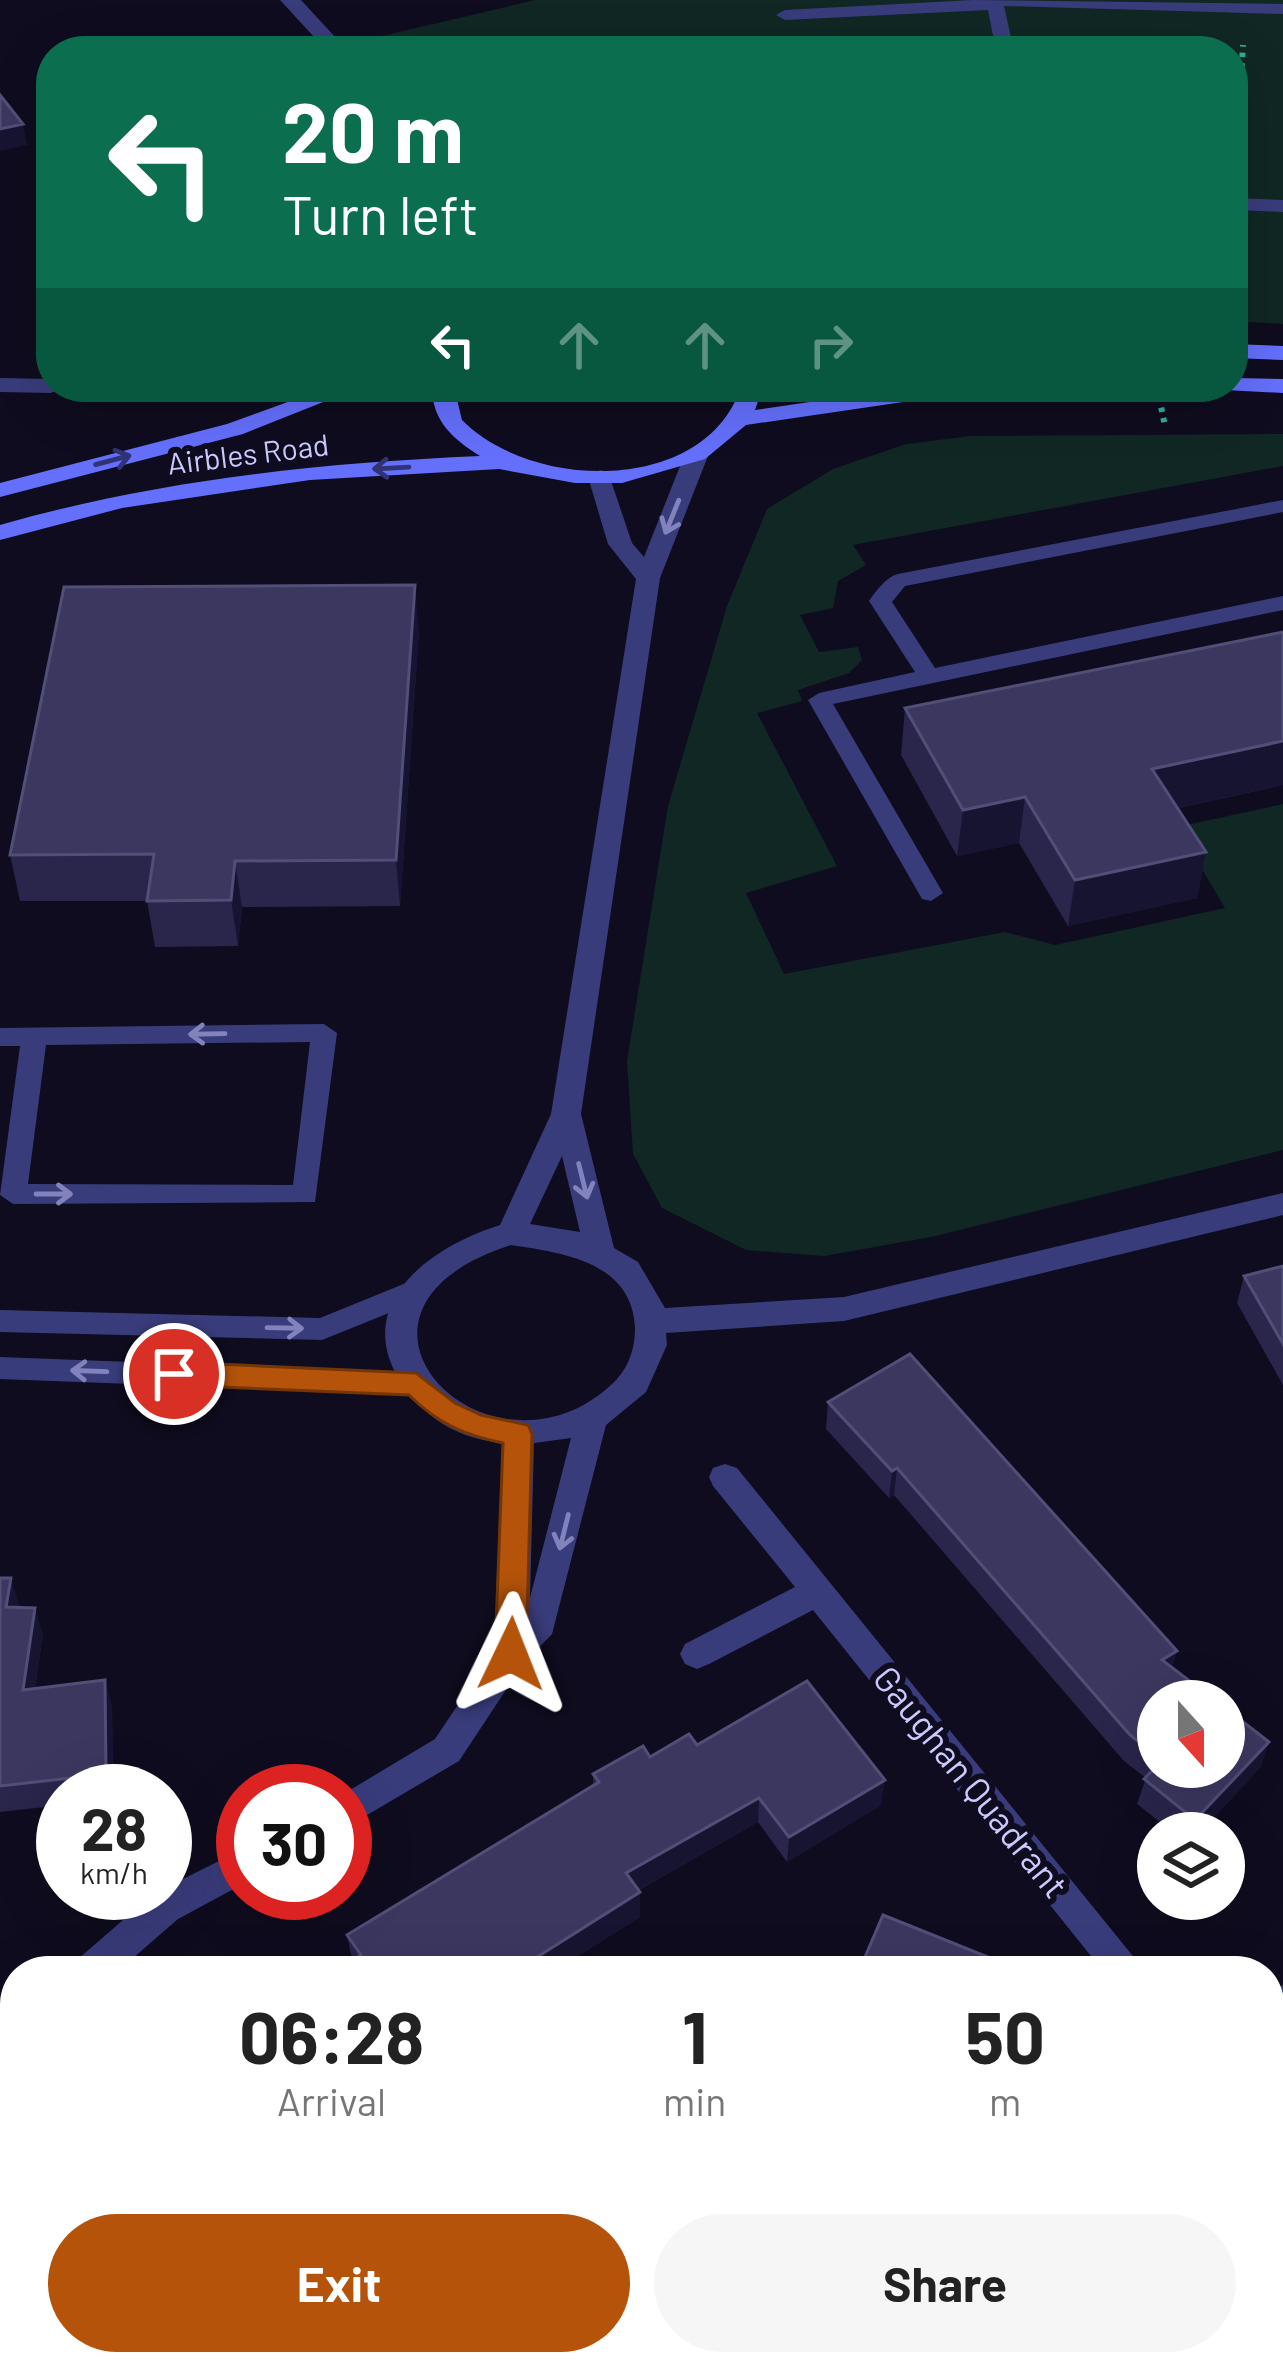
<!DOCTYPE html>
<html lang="en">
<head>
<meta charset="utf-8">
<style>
  :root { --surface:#fff; --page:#f6f6f6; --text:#222; --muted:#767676; --accent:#b45309 }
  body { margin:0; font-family:Barlow,sans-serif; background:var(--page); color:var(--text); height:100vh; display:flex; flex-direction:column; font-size:45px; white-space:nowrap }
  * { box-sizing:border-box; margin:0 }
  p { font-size:39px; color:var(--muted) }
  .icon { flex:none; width:66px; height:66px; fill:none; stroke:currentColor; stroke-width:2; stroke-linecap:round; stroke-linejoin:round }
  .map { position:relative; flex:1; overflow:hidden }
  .details { position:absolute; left:0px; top:1956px; width:1284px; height:420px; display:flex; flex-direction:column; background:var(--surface); border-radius:48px 48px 0 0; box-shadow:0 12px 48px #0002 }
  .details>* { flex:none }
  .guide { position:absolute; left:36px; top:36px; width:1212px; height:366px; border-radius:48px; box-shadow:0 12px 48px #0002; background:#0b6e4f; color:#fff; overflow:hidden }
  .needle { width:78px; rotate:159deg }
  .fabs { position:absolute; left:1137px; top:1680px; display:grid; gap:24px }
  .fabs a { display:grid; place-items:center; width:108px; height:108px; border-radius:50%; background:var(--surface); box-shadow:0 12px 48px #0002; font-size:60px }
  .speed { position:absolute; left:36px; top:1764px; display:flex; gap:24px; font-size:60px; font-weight:700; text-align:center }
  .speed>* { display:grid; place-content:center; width:156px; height:156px; border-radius:50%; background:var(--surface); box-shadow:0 12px 48px #0002; line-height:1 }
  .speed small { font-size:30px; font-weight:400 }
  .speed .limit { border:18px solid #d22; background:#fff; color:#111 }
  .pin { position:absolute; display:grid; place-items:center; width:102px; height:102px; color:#fff; margin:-51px; border:6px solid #fff; border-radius:50%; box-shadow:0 3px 12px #0007 }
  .me { position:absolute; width:132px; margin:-66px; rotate:2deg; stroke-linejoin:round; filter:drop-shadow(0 0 9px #0008) }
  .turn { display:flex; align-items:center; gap:42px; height:252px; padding:0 48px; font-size:54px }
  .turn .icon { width:156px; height:156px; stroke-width:2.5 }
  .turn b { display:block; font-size:84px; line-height:102px }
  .lanes { display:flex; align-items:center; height:114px; padding:0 48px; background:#0003; justify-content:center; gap:60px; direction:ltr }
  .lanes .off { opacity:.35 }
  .eta { display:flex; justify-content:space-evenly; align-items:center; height:204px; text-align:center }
  .eta b { font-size:72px; font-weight:700; line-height:84px }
  .button { display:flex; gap:24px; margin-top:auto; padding:24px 48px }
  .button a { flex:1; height:138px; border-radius:72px; background:var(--accent); color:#fff; font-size:48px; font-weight:700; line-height:138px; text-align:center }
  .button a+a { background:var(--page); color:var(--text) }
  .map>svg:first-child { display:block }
  .green { fill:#102724 }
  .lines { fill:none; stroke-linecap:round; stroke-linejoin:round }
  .path { stroke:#30ac98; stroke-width:6; stroke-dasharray:4.5 6; stroke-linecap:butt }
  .service { fill:#393c7b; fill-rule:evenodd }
  .minor { fill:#393c7b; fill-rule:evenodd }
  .secondary { fill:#646ffb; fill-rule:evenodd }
  .wall { fill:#29254b }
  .shaded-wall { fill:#171431 }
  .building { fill:#3b375f; stroke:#514e78; stroke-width:3 }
  .oneway { stroke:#303476 }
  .oneway2 { stroke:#8283bc }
  .route { fill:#b45309; stroke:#753606; stroke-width:3 }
  .labels { text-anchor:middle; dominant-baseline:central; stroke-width:12; stroke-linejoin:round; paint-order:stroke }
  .far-street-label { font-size:30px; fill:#cbcafe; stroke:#0e0c1e }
  .street-label { font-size:36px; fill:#cbcafe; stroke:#0e0c1e }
</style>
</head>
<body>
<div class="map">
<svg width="1283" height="2376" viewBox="0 0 1283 2376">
  <rect width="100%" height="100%" fill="#0e0c1e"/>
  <path class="green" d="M 535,0 L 1283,0 L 1283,324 L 1233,321 L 1233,51 L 372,51 L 361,41 Z
    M 1283,434 L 1283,466 L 853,545 L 866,565 L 838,581 L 833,608 L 800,615 L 819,652 L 858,647 L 862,660 L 849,673 L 798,690 L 802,701 L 757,713 L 837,866 L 746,893 L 784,974 L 1005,932 L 1055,945 L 1225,908 L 1177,827 L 1283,804 L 1283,1150 L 931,1237 L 824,1256 L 746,1250 L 662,1208 L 633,1154 L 627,1061 L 668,806 L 727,606 L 767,509 L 833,469 L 906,444 L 971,436 Z"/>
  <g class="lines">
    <path class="path" d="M 1236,162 L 1243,45
      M 1157,387 L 1165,426"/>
    <path class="service" d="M 973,0 L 1283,4 L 1283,14 L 1004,6 L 1014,51 L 996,51 L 988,10 L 785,20 L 776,15 L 785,10 Z
      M 1233,198 L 1283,200 L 1283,212 L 1233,210 Z
      M 1283,500 L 1283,512 L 905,586 L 892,602 L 935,668 L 1283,596 L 1283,610 L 833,704 L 943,893 L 931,901 L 922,899 L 808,700 L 819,693 L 915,672 L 869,601 C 876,591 886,577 898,574 Z
      M 324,1024 L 337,1033 L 315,1202 L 13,1204 L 0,1195 L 20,1046 L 0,1046 L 0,1028 ZM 310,1042 L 293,1185 L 28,1184 L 46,1045 Z
      M 411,1281 L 421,1284 L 425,1292 L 421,1300 L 322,1340 L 0,1332 L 0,1310 L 320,1318 Z
      M 0,1357 L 416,1373 L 426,1376 L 430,1384 L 426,1392 L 416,1395 L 0,1379 Z"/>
    <path class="minor" d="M 280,0 L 301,0 L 348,51 L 327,51 Z
      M 0,378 L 51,379 L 51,387 L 62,387 L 51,393 L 0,392 Z
      M 696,449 L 708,456 L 660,578 L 581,1114 L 614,1248 L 638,1262 L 665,1308 L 844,1297 L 1283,1193 L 1283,1215 L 844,1321 L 666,1333 L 667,1345 L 646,1392 L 606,1425 L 552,1634 L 523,1664 L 459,1761 L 345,1828 L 345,1793 L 435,1739 L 494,1651 L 502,1443 C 466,1439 437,1426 413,1398 C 342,1315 420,1250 500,1225 L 551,1114 L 636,579 L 608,544 L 588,477 L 600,470 L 608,472 L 632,543 L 644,557 L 684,456 ZM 562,1156 L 580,1232 L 530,1224 ZM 511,1245 C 564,1253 632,1262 635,1328 C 635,1350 628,1370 611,1385 C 489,1497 303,1312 511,1245 ZM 571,1438 L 530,1598 L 534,1443 Z
      M 725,1464 L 737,1468 L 1145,1971 L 1103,1971 L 813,1610 L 709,1664 L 697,1669 L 685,1664 L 680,1654 L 685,1644 L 795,1587 L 713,1486 L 709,1477 L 713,1468 Z
      M 243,1849 L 243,1884 L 178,1919 L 118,1971 L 72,1971 L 78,1959 L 152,1895 L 165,1893 L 165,1888 Z
      M 1283,1985 L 1283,2027 L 1269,2033 L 1269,1991 Z
      M 15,2062 L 15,2115 L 0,2123 L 0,2069 Z
      M 991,2361 L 1034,2361 L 1028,2376 L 985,2376 Z"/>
    <path class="secondary" d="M 1233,344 L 1283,346 L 1283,360 L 1233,358 Z
      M 1233,378 L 1283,379 L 1283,393 L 1225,390 L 1233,387 Z
      M 329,387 L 361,387 L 243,434 L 0,497 L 0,483 L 227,424 Z
      M 432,387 L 454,387 L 462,420 C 532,491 705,495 741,387 L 763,387 L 755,410 L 912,387 L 1089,387 L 1078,394 L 944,396 L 746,425 L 705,459 L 622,483 L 575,483 L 499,469 L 310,480 L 122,508 L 0,540 L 0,525 C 157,480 317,463 480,456 C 453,439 432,421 432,387 Z"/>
  </g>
  <path class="wall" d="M 419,631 L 400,906 L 242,907 L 238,946 L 155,947 L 147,901 L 20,901 L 10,855 Z
    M 1283,632 L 1283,785 L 1178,808 L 1206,852 L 1197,898 L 1068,926 L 1019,843 L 957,856 L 901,755 L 905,708 Z
    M 1283,1266 L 1283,1385 L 1237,1303 L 1244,1276 Z
    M 828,1402 L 1158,1701 L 1158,1767 L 1261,1767 L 1199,1833 L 1174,1833 L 1137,1804 L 1146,1778 L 1124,1761 L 894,1495 L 889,1498 L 826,1429 Z
    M 0,1578 L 11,1578 L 18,1608 L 43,1634 L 35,1688 L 112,1705 L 113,1791 L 63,1791 L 63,1805 L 0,1812 Z
    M 697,1745 L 881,1805 L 787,1862 L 758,1822 L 639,1890 L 640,1917 L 554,1971 L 334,1971 L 352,1960 L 347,1935 L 593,1785 L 593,1774 Z
    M 560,2361 L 735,2361 L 723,2376 L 567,2376 L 560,2370 Z"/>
  <path class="shaded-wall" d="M 23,124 L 27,145 L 0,151 L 0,129 Z
    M 415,585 L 419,631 L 400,906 L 396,860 Z
    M 1283,741 L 1283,785 L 1144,815 L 1152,769 Z
    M 1025,797 L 1019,843 L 957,856 L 963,810 Z
    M 1206,852 L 1197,898 L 1068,926 L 1075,880 Z
    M 235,861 L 242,907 L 238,946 L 231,900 Z
    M 897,1468 L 894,1495 L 889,1498 L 892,1471 Z
    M 11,1578 L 19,1604 L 15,1634 L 6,1607 Z
    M 35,1608 L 43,1634 L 31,1715 L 23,1690 Z
    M 1177,1651 L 1170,1676 L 1162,1660 Z
    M 105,1680 L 112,1705 L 113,1791 L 111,1791 L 106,1774 Z
    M 1269,1742 L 1261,1767 L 1199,1833 L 1191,1833 L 1195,1820 Z
    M 885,1780 L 881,1805 L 787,1862 L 789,1837 Z
    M 759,1798 L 758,1822 L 626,1897 L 626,1873 Z
    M 640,1892 L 640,1917 L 554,1971 L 515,1971 Z
    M 720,2361 L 735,2361 L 723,2376 L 709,2376 Z"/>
  <path class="building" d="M 0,95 L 23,124 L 0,129 Z
    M 415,585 L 396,860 L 235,861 L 231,900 L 147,901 L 154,854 L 10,855 L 64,587 Z
    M 1283,632 L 1283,741 L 1152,769 L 1206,852 L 1075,880 L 1025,797 L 963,810 L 905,708 Z
    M 1283,1266 L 1283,1344 L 1244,1276 Z
    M 910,1354 L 1177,1651 L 1162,1660 L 1216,1701 L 1158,1701 L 1158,1757 L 1130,1735 L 897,1468 L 892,1471 L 828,1402 Z
    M 0,1578 L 11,1578 L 6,1607 L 35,1608 L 23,1690 L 105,1680 L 106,1774 L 0,1786 Z
    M 807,1681 L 885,1780 L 789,1837 L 759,1798 L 626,1873 L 640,1892 L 515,1971 L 334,1971 L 361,1955 L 347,1935 L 599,1782 L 593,1774 L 643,1746 L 650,1757 L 689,1734 L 697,1745 Z
    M 1224,1707 L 1269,1742 L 1195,1820 L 1144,1779 L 1158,1765 L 1158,1767 L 1224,1767 Z
    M 883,1915 L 998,1961 L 994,1971 L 859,1971 Z
    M 1283,2172 L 1283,2376 L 1155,2376 L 1164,2361 L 1269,2361 L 1269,2194 Z
    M 229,2361 L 377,2361 L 396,2376 L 217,2376 Z
    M 571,2361 L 720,2361 L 709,2376 L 589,2376 Z"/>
  <defs><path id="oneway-shaft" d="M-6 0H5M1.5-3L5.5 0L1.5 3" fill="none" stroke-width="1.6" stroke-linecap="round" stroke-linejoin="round" transform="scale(3)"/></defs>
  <g class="oneway">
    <use href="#oneway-shaft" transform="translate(113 460) rotate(-15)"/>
    <use href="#oneway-shaft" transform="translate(391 468) rotate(177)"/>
  </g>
  <g class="oneway2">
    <use href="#oneway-shaft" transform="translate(672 517) rotate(112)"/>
    <use href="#oneway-shaft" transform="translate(207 1034) rotate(179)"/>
    <use href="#oneway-shaft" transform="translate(583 1181) rotate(76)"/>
    <use href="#oneway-shaft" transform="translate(54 1194)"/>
    <use href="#oneway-shaft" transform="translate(285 1328) rotate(1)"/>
    <use href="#oneway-shaft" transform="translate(89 1371) rotate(-178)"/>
    <use href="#oneway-shaft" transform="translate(564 1532) rotate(104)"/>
  </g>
  <path class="route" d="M 174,1362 L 416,1373 L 455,1403 L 481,1415 L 528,1425 L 532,1434 L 526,1654 L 522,1663 L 511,1667 L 500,1663 L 495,1654 L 503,1443 C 464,1435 437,1423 409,1395 L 174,1385 L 163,1382 L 159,1374 L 163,1366 Z"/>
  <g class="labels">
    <g class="far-street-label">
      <text transform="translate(248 453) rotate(-7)">Airbles Road</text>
    </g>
    <g class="street-label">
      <text transform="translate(972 1781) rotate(51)">Gaughan Quadrant</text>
    </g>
  </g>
</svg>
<div class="fabs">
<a><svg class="needle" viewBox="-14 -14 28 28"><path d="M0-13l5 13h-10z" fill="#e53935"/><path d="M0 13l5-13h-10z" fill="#767676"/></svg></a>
<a><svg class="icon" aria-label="layers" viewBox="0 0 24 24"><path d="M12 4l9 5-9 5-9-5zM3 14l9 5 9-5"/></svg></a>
</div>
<div class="speed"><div>28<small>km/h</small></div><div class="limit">30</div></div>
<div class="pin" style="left:174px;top:1374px;background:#d93025"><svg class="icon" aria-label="arrive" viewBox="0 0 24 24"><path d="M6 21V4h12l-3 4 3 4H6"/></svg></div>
<svg class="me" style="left:511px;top:1654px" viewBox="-20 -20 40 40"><path d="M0-17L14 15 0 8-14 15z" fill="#b45309" stroke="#fff" stroke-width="4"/></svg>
<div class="guide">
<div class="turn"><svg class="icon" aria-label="left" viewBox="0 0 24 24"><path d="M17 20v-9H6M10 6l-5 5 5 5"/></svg><div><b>20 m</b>Turn left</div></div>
<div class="lanes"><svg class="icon" aria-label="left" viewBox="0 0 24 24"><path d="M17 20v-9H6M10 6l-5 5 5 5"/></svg><svg class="icon off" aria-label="ahead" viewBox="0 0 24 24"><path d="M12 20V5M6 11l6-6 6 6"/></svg><svg class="icon off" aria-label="ahead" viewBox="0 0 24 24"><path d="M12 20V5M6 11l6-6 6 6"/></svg><svg class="icon off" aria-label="right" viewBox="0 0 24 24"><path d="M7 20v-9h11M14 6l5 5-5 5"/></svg></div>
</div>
<section class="details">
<div class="eta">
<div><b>06:28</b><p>Arrival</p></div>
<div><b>1</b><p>min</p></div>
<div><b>50</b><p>m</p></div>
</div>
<div class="button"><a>Exit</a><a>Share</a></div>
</section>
</div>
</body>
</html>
